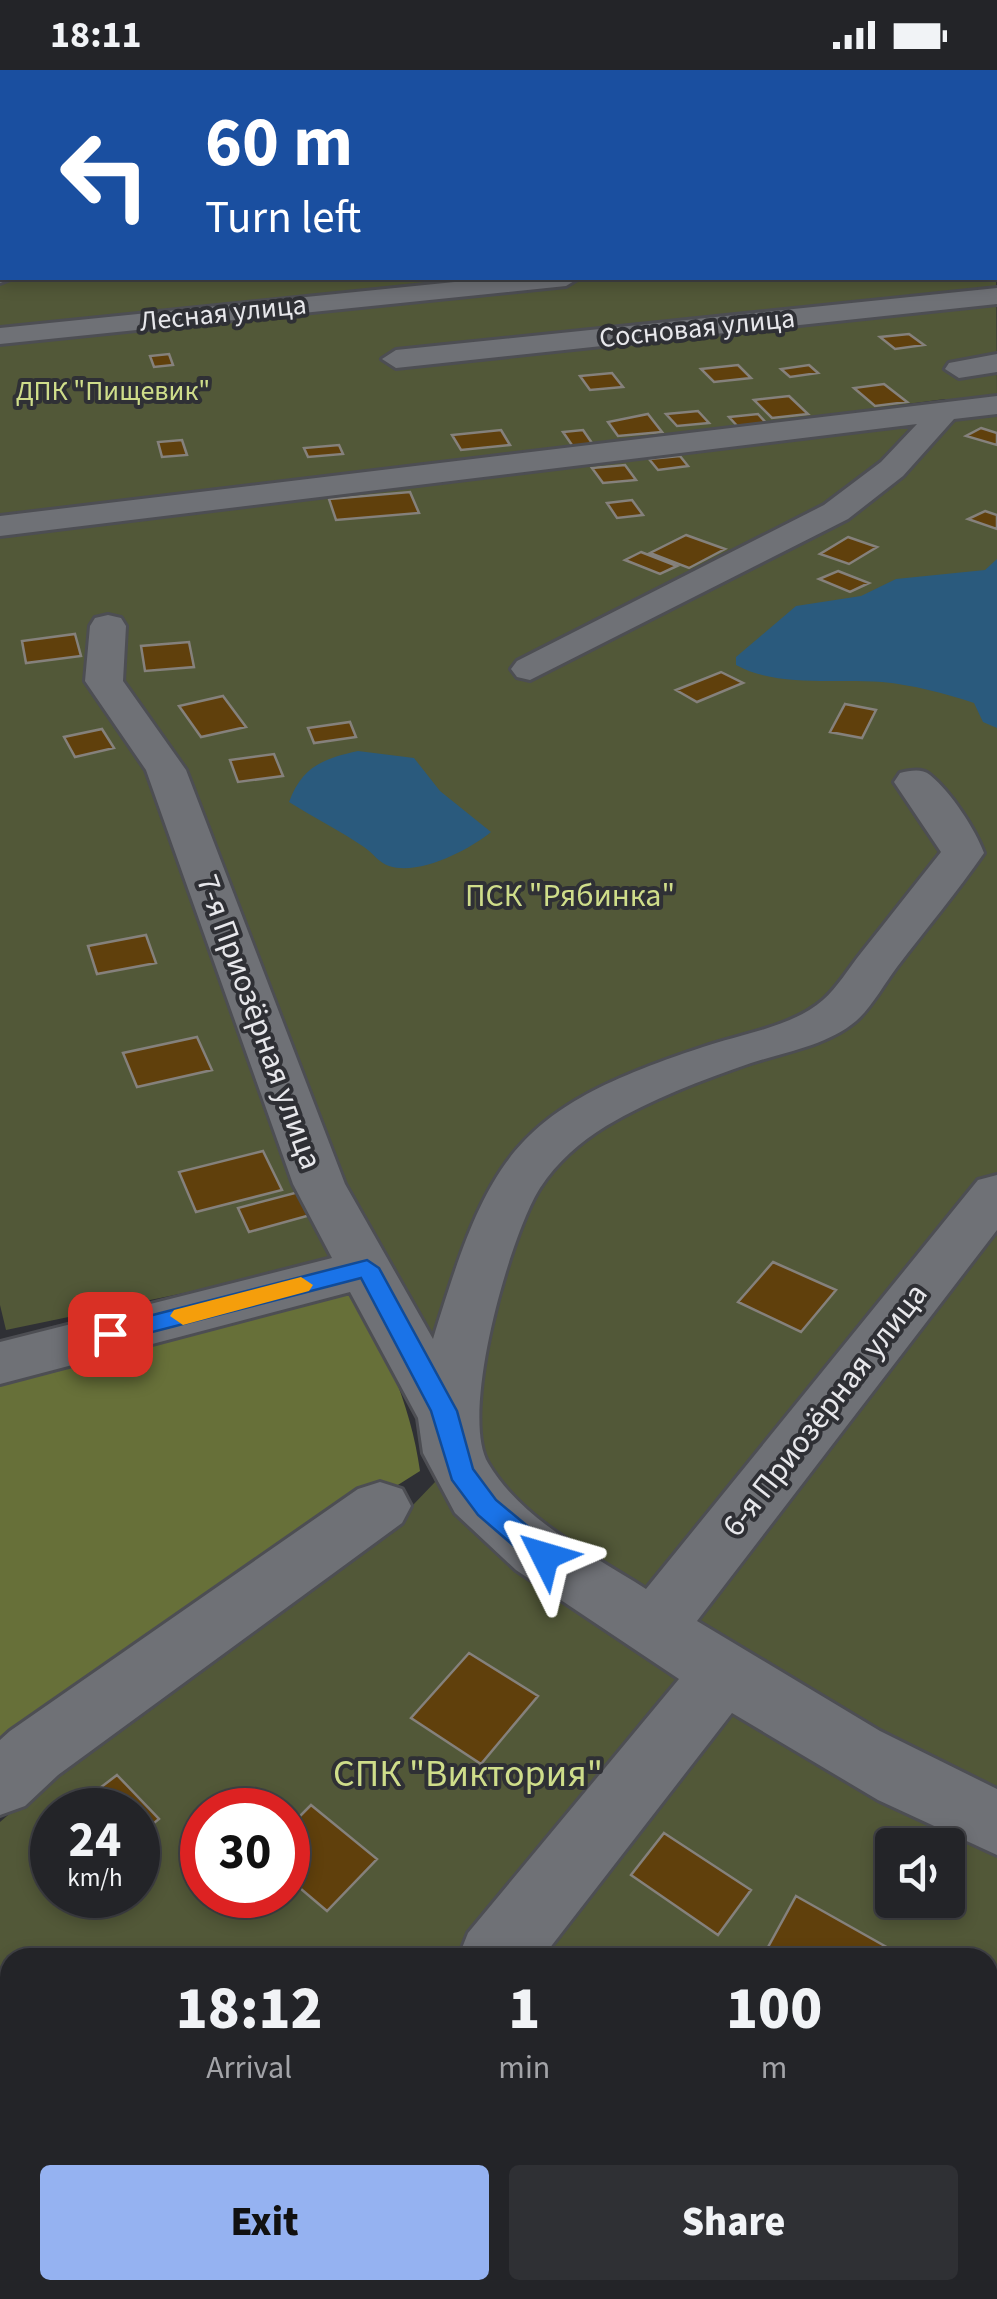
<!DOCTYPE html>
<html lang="en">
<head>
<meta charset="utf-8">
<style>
  :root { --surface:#232428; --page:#2f3034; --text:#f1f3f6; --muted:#a3a4a8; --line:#404145; --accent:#95b2f1 }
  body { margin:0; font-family:"Source Sans 3",sans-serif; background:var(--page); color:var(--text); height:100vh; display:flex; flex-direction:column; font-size:38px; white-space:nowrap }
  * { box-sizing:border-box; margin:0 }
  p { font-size:32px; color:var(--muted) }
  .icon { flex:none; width:55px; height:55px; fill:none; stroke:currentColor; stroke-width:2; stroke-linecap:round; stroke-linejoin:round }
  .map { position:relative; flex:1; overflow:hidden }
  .side { position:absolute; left:0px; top:1878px; width:998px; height:352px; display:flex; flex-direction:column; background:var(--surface); border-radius:30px 30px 0 0; box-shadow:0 5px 15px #0003,0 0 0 2px var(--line) }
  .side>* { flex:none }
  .hud { position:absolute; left:0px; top:0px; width:998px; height:210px; box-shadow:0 5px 15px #0003,0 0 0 2px var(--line); background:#1a4fa0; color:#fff; overflow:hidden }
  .controls { position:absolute; left:875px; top:1758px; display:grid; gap:20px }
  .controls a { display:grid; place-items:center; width:90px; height:90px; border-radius:10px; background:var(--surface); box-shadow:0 5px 15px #0003,0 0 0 2px var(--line); font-size:50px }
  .speed { position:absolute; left:30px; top:1718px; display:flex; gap:20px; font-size:50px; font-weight:700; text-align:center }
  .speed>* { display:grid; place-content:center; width:130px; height:130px; border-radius:50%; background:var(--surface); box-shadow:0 5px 15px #0003,0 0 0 2px var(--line); line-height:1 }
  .speed small { font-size:25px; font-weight:400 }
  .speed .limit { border:15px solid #d22; background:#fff; color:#111 }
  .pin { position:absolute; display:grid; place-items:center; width:85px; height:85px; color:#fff; margin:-42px; border-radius:20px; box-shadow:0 5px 15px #0006 }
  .me { position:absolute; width:110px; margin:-55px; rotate:310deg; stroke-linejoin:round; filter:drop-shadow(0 0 8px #0008) }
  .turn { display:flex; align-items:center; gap:35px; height:210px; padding:0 40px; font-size:45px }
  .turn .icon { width:130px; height:130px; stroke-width:2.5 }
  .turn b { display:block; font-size:70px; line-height:85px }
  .eta { display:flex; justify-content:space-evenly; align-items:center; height:170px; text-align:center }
  .eta b { font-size:60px; font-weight:800; line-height:70px }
  .primary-button { display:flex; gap:20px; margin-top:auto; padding:20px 40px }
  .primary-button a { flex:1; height:115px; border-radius:10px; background:var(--accent); color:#111; font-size:40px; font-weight:800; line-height:115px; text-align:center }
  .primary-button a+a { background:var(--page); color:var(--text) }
  .status { display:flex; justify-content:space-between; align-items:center; height:70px; padding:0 50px; background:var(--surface); direction:ltr }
  .status svg { height:28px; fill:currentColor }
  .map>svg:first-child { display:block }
  .green { fill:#525838; fill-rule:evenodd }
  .forest { fill:#677039 }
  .water { fill:#2a5a7d }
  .building { fill:#60400c; stroke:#85817c; stroke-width:2.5 }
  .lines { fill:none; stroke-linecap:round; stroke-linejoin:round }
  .minor-casing { stroke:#4d4e53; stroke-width:6 }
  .minor { fill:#6f7176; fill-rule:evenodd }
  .route { fill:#1a73e8; stroke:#114b97; stroke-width:2.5 }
  .slow { fill:#f59e0b }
  .labels { text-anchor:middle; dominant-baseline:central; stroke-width:8; stroke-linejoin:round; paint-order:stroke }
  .far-street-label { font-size:28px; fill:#e7e7eb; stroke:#2f3035 }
  .far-park-label { font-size:28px; fill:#cfdd8a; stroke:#2f3035 }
  .park-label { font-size:32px; fill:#cfdd8a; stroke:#2f3035 }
  .street-label { font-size:32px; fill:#e7e7eb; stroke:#2f3035 }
  .near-park-label { font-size:38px; fill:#cfdd8a; stroke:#2f3035 }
</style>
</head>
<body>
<div class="status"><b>18:11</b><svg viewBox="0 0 49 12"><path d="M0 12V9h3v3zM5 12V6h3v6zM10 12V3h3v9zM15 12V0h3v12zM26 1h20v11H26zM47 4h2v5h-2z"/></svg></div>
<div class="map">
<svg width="997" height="2229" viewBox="0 0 997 2229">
  <rect width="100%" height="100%" fill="#2f3035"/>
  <path class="green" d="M 0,0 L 971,0 L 976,2 L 2,2 L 2,208 L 995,208 L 995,12 L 997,329 L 951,334 L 945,329 L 771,352 L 774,357 L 0,448 Z
    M 997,340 L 997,2101 L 988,2106 L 988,1888 L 10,1888 L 10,2220 L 850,2220 L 841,2229 L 0,2229 L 0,1752 L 74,1688 L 391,1458 L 435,1412 L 413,1325 L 348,1189 L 6,1260 L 0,1235 L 0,467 ZM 52,1740 L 138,1740 L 138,1825 L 52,1825 ZM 202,1740 L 288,1740 L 288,1825 L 202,1825 ZM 892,1775 L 948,1775 L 948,1830 L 892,1830 Z"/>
  <path class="forest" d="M 353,1208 C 380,1272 411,1332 420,1401 L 140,1578 L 0,1700 L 0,1279 Z"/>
  <path class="water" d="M 997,489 L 997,658 L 983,652 L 974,633 C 944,623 913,615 882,612 C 836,608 778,618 736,595 L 736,587 L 796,536 L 861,526 L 896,509 L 985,500 Z
    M 358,681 L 414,688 L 440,721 L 491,762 C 469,780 419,806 389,796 C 379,793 373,783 364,777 C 341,761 314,748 289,732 C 302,697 322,689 358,681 Z
    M 997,2101 L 997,2229 L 841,2229 L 850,2220 L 988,2220 L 988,2106 Z"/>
  <path class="building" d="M 909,264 L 924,275 L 895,279 L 880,267 Z
    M 169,284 L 173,295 L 154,297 L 150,286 Z
    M 738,295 L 751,308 L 714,312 L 701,299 Z
    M 809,295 L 818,303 L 790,307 L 781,299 Z
    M 612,303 L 623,317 L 590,320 L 580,306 Z
    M 884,314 L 907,332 L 875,336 L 854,318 Z
    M 789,326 L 808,344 L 772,348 L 754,330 Z
    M 698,341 L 709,353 L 677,356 L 666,344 Z
    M 648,344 L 662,362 L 618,366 L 608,352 Z
    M 758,344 L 769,356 L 740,359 L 729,347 Z
    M 981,358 L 997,363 L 997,375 L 966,366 Z
    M 501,360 L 510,375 L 461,380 L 452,365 Z
    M 583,360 L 594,376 L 574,378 L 563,362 Z
    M 182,370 L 187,385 L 162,387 L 158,372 Z
    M 339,375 L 343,384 L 308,387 L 304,378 Z
    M 680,386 L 688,396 L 658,400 L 649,389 Z
    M 625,395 L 636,410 L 603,413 L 592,398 Z
    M 410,422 L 419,443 L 336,450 L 329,429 Z
    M 632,430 L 643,445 L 617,448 L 607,433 Z
    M 985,441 L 997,445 L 997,459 L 968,449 Z
    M 686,465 L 725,479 L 689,498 L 650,483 Z
    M 848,467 L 877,477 L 849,494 L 820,484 Z
    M 641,482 L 677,496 L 660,504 L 625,490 Z
    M 838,501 L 869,513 L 850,522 L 819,509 Z
    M 75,564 L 81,586 L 26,593 L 22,571 Z
    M 189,572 L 194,597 L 145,601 L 141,576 Z
    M 721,602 L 743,613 L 697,632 L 676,620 Z
    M 223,626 L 246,657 L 201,667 L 179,636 Z
    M 845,634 L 876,640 L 862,668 L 830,662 Z
    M 350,652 L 356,667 L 314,673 L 308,658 Z
    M 102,659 L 114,678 L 75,687 L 64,667 Z
    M 274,684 L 283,706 L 238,712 L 230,690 Z
    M 146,865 L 156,893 L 97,904 L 88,876 Z
    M 197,967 L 212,1000 L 137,1017 L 123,983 Z
    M 263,1081 L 282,1120 L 196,1142 L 179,1102 Z
    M 314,1118 L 325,1141 L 249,1162 L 238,1138 Z
    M 773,1192 L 836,1220 L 801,1262 L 738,1232 Z
    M 469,1583 L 538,1626 L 481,1694 L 411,1648 Z
    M 117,1705 L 159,1749 L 138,1766 L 138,1740 L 71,1740 Z
    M 311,1735 L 377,1789 L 327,1841 L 288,1808 L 288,1758 Z
    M 664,1763 L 751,1820 L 718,1865 L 631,1805 Z
    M 796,1826 L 906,1888 L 783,1888 L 767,1879 Z
    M 273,2220 L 375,2220 L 388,2229 L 267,2229 Z"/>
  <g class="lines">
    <defs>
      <path id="minor" d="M 804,0 L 828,0 L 829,2 L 806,2 Z
        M 961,0 L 985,0 L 986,2 L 963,2 Z
        M 0,18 L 2,18 L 2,30 L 0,30 Z
        M 2,55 L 2,69 L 0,70 L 0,56 Z
        M 0,97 L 2,97 L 2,111 L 0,111 Z
        M 995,100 L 997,101 L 997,115 L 995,114 Z
        M 0,145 L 2,145 L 2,159 L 0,159 Z
        M 995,155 L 997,155 L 997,169 L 995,169 Z
        M 2,196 L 2,208 L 13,208 L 0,213 Z
        M 494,208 L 579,208 L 566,216 L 0,274 L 0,258 Z
        M 997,218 L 997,234 L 396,298 L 382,289 L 396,280 Z
        M 997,284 L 997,302 L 959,308 L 945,299 L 949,293 Z
        M 997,326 L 997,344 L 954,349 L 903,406 L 848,449 L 530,610 L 517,607 L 511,599 L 517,591 L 824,435 L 881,392 L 917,354 L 0,466 L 0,446 Z
        M 108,545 L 121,548 L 126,556 L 123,611 L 186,700 L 345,1114 L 433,1269 C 489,1086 514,1039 703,977 C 741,964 792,957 823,930 C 837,918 849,898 861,883 C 888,849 914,816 941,782 L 894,712 L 900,703 C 910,701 921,698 930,705 C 951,722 975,759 984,783 C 957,822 926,859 897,897 C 884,914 872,937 856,951 C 828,975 785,982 751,993 C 702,1010 651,1029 606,1056 C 580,1072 557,1092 540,1118 C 510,1165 459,1344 488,1393 C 522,1451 592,1484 646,1519 L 978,1110 L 997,1105 L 997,1160 L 697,1551 L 880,1661 L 997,1719 L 997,1785 L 878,1730 L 732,1643 L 542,1888 L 458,1888 L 468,1863 L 679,1609 L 516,1500 L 455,1443 L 423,1383 L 418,1348 L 350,1222 L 0,1314 L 0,1272 L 332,1188 L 293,1114 L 146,700 L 85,611 L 90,556 L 95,548 Z
        M 380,1412 L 402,1419 L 411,1436 L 402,1453 L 58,1705 L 25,1736 L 0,1745 L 0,1670 L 10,1661 L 358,1419 Z
        M 144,2220 L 233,2220 L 230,2229 L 140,2229 Z"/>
    </defs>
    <use href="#minor" class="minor-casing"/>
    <use href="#minor" class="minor"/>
  </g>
  <path class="route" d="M 367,1190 L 379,1198 L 457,1341 L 473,1399 L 496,1430 L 554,1478 L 558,1486 L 554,1494 L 535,1494 L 478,1445 L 452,1410 L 431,1341 L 361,1208 L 110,1273 L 98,1264 L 110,1256 Z"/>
  <path class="slow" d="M 301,1207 L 313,1215 L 309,1221 L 183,1255 L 170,1246 L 174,1240 Z"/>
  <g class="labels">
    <g class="far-street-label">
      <text transform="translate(223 243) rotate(-6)">Лесная улица</text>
      <text transform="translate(697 258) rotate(-6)">Сосновая улица</text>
    </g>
    <g class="far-park-label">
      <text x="113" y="321">ДПК "Пищевик"</text>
    </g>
    <g class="park-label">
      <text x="570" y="826">ПСК "Рябинка"</text>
    </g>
    <g class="street-label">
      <text transform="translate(259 952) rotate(70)">7-я Приозёрная улица</text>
      <text transform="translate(825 1340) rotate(-52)">6-я Приозёрная улица</text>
    </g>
    <g class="near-park-label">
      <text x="468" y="1704">СПК "Виктория"</text>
    </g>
  </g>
</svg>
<div class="controls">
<a><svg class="icon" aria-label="sound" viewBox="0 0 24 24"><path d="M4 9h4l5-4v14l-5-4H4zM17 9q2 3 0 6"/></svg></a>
</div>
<div class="speed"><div>24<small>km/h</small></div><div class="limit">30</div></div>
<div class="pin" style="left:110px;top:1264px;background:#d93025"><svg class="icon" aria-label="arrive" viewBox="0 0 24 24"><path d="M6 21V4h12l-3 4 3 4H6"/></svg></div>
<svg class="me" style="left:545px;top:1486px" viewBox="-20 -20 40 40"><path d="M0-17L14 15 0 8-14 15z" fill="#1a73e8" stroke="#fff" stroke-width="4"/></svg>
<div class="hud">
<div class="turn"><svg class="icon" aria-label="left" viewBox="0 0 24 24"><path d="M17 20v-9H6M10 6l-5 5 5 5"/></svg><div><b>60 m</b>Turn left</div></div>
</div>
<section class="side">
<div class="eta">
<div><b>18:12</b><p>Arrival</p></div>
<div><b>1</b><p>min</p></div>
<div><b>100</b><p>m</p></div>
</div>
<div class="primary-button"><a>Exit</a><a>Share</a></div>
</section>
</div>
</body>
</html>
